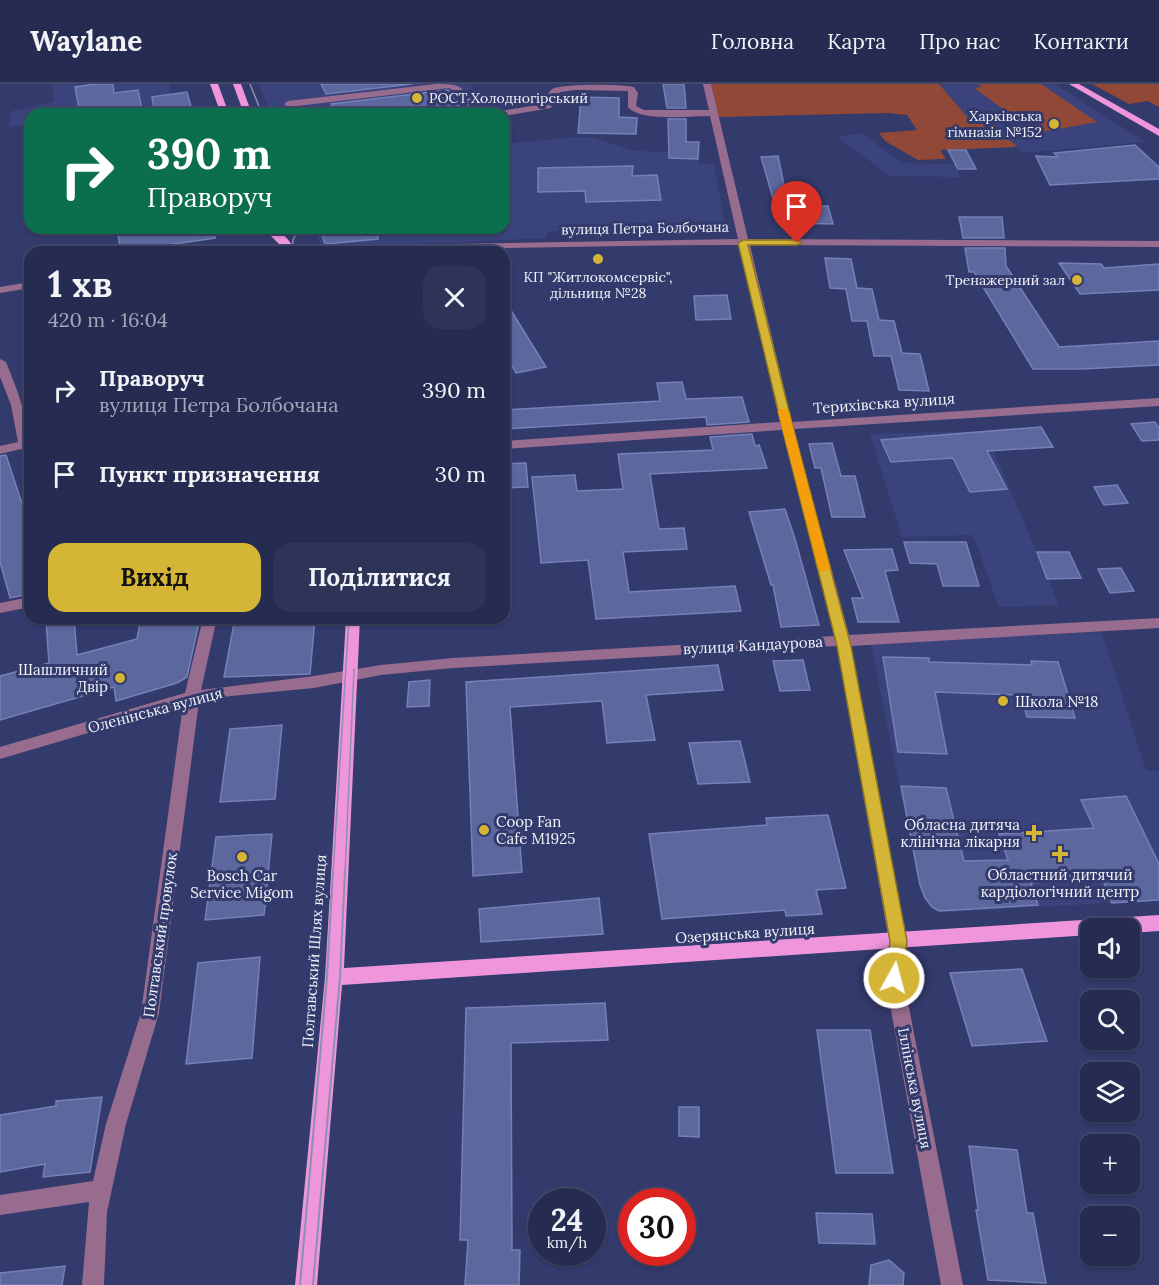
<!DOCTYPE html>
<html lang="uk">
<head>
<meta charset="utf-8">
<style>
  :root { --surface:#262c51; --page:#2e3458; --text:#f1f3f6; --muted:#a4a7b7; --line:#424868; --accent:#d5b535 }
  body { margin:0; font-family:Lora,serif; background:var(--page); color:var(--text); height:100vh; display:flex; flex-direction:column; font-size:22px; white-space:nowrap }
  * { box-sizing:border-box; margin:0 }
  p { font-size:20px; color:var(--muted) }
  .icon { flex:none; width:33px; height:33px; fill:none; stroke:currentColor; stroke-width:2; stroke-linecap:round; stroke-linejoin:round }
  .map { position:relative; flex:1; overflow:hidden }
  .details { position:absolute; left:24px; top:162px; width:486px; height:378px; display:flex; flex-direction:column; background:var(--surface); border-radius:18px; box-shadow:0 2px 4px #0004,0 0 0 2px var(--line) }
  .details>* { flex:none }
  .guide { position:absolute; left:24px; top:24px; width:486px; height:126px; border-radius:18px; box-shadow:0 2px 4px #0004,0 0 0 2px var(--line); background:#0b6e4f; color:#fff; overflow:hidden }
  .buttons { position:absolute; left:1080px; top:834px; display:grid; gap:12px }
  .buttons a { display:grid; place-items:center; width:60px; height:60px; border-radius:12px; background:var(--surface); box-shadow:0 2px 4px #0004,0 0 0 2px var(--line); font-size:30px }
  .speed { position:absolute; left:528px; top:1104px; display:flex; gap:12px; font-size:30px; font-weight:700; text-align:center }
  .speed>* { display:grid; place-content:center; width:78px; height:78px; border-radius:50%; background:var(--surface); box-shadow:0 2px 4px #0004,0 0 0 2px var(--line); line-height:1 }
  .speed small { font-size:15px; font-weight:400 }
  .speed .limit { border:9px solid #d22; background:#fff; color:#111 }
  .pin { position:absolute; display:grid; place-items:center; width:51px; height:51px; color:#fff; margin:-62px -26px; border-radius:50% 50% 50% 0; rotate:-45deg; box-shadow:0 0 6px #0007 }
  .pin .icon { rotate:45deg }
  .me { position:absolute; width:66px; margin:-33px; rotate:7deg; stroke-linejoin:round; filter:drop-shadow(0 0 4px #0008) }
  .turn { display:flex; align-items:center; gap:21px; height:126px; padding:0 24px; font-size:27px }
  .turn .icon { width:78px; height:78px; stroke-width:2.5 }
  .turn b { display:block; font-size:42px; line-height:51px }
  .round { display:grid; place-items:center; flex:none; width:63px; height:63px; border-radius:18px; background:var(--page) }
  .overview { display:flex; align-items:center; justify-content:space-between; height:102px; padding:0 24px }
  h1 { font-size:36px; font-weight:800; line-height:45px }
  .button { display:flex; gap:12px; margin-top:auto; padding:12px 24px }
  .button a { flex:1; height:69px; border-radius:18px; background:var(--accent); color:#111; font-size:24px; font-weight:800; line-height:69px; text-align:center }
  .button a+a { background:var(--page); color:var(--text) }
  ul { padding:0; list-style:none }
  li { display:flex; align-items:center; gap:18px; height:84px; padding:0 24px }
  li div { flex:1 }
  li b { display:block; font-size:22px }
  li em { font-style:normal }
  header { display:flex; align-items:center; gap:36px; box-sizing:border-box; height:84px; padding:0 30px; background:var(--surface); border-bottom:2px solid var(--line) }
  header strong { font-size:28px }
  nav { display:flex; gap:33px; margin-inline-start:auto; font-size:21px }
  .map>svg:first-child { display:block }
  .built { fill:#3a437c }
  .green { fill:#914837 }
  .building { fill:#5c679d; stroke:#7480b7; stroke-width:1.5 }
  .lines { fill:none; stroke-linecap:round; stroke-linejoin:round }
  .minor { fill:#986c8e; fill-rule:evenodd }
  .major { fill:#ee95dc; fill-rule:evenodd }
  .tram-far1 { stroke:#8c90ae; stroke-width:1.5 }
  .tram { stroke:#8c90ae; stroke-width:2 }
  .route { fill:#d5b535; stroke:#8a7622; stroke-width:1.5 }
  .slow { fill:#f59e0b }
  .poi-dot { fill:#d5b535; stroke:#333a6c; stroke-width:2 }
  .labels { text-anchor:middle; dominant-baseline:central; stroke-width:6; stroke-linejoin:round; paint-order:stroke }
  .far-poi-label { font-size:14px; fill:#f1f3f9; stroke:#333a6c; text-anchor:end }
  .far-street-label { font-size:14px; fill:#f1f3f9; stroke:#333a6c }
  .street-label { font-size:15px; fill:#f1f3f9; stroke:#333a6c }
  .poi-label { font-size:15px; fill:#f1f3f9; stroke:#333a6c; text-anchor:end }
</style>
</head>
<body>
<header>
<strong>Waylane</strong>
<nav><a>Головна</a><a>Карта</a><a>Про нас</a><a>Контакти</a></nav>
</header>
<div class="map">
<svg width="1159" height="1201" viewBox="0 0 1159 1201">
  <rect width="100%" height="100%" fill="#333a6c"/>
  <path class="built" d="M 52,0 L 169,0 L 176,30 L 30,30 L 30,40 L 8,43 L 12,27 L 54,18 Z
    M 259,0 L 470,0 L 487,30 L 270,30 Z
    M 939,0 L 1054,0 L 1146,58 L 1022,69 L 987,34 L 968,34 Z
    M 861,49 L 903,79 L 955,80 L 960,93 L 890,92 L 837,53 Z
    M 575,53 L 592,53 L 634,67 L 685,68 L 685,74 L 698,75 L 699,80 L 714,80 L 726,146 L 548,147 L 547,154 L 322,164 L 314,144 L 504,144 L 504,60 Z
    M 985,347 L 1059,521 L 999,523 L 973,451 L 902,453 L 870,350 Z
    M 1102,548 L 1146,687 L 1159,687 L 1159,816 L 950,828 L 939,827 L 932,823 L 925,814 L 919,801 L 871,560 Z"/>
  <path class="green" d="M 711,0 L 939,0 L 968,34 L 987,34 L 1017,63 L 940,66 L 946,75 L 918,76 L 885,57 L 879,49 L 917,46 L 907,31 L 887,29 L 720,33 L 718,31 Z
    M 978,0 L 1041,0 L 1097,38 L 1036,49 L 974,4 L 982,3 Z
    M 1092,0 L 1159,0 L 1159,23 L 1148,17 L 1129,20 Z"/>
  <path class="building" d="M 96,0 L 113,0 L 114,9 L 138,6 L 142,26 L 109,30 L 80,30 L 75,3 Z
    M 321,0 L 412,0 L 326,10 Z
    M 663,0 L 684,0 L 686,24 L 667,24 Z
    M 448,6 L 465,30 L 335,30 L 331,20 Z
    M 187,8 L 193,30 L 155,30 L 152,13 Z
    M 581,13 L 619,14 L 619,33 L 637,34 L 636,50 L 578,49 Z
    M 668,35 L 686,35 L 686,58 L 699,58 L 698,75 L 669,74 Z
    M 1135,61 L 1159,83 L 1159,95 L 1050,101 L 1036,72 L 1058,73 L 1054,69 Z
    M 948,66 L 966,66 L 976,85 L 958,85 Z
    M 778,72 L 789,125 L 777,128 L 761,73 Z
    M 633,82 L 632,92 L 657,91 L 661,116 L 586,118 L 585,107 L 538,108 L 538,84 Z
    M 788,122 L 828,122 L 833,140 L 792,139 Z
    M 959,133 L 1002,133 L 1004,154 L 963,154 Z
    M 158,144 L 214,144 L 215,154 L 121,168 L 118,151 Z
    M 320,144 L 378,144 L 378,155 L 325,160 Z
    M 965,164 L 1005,164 L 1006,182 L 1059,263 L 1159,257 L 1159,281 L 1082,285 L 1033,285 L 974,188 L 969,188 Z
    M 825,174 L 851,175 L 857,204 L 872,205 L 879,236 L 894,237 L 902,269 L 920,270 L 929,307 L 899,306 L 891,272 L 874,272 L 867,237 L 852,237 L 846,205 L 830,204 Z
    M 1059,179 L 1101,180 L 1104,184 L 1159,180 L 1159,206 L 1080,210 Z
    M 727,211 L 731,235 L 696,236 L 694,212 Z
    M 504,215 L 546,283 L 516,289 L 504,268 Z
    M 682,298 L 686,315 L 742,313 L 749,338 L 707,341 L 706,333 L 504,345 L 504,326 L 660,317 L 657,299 Z
    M 1155,338 L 1159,344 L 1159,356 L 1142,357 L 1131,340 Z
    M 1041,343 L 1053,363 L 987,367 L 1007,405 L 970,408 L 953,374 L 891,378 L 881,356 Z
    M 752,350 L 755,362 L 759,361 L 767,384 L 650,390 L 659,445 L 684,444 L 687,465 L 623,468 L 629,508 L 735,502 L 741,527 L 596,535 L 588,476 L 541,479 L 532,393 L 575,391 L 577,407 L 623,405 L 618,370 L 713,366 L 710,353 Z
    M 832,359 L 841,392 L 855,392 L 865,433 L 832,433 L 821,384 L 815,384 L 809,360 Z
    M 6,371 L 30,444 L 30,510 L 10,514 L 0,478 L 0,372 Z
    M 526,379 L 528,403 L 504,404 L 504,380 Z
    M 1117,401 L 1128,419 L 1104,421 L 1094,403 Z
    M 785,425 L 795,455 L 819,541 L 781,543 L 773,501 L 771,501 L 749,428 Z
    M 904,458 L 966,458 L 979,502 L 943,502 L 937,480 L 910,479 Z
    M 892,465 L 898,486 L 885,487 L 899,538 L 858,538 L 852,514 L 863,514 L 844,466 Z
    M 1037,468 L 1069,468 L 1081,494 L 1047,495 Z
    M 1121,484 L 1134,507 L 1110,509 L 1098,485 Z
    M 59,534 L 74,534 L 77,571 L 137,555 L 141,534 L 200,534 L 187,593 L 177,599 L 116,617 L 114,603 L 0,636 L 0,592 L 49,579 L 46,537 Z
    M 235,534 L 315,534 L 310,590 L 224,593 Z
    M 883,573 L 929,574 L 929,578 L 1032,581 L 1031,577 L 1058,578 L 1075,634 L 1027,633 L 1021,611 L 935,608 L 947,670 L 898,668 Z
    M 803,576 L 810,606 L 780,607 L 773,577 Z
    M 718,581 L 723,606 L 646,611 L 655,656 L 607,659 L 602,617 L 510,623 L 522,788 L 473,792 L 466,598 Z
    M 430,596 L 429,622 L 407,623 L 409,598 Z
    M 282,641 L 275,715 L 220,718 L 230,645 Z
    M 740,657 L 750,698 L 698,700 L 689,659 Z
    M 901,702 L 946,704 L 964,777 L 1008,776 L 999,750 L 1094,744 L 1081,716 L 1126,712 L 1159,780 L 1159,816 L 1112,819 L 1102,794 L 1031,799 L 1038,821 L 939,827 L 932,823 L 925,814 L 920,801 Z
    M 828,731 L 846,804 L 816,806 L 822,830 L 786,832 L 785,826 L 662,835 L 649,750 L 767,741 L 766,734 Z
    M 272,750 L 264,831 L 205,836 L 216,753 Z
    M 599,814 L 603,850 L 481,858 L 479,825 Z
    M 260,873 L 252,974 L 186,980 L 198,879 Z
    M 1022,885 L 1047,957 L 972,962 L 950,889 Z
    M 605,919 L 608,956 L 511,959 L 512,1166 L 520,1166 L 519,1201 L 465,1201 L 468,1156 L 460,1156 L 466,924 Z
    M 817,946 L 870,946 L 893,1089 L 836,1089 Z
    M 102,1013 L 90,1088 L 43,1093 L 45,1080 L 0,1088 L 0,1031 L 56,1022 L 56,1017 Z
    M 679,1023 L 699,1023 L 699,1053 L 679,1052 Z
    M 969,1062 L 1017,1066 L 1027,1129 L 1033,1129 L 1046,1199 L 988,1196 L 976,1126 L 978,1126 Z
    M 816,1129 L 872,1130 L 875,1160 L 819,1159 Z
    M 889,1176 L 904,1189 L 903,1201 L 869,1201 L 871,1181 Z
    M 65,1182 L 62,1201 L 0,1201 L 0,1189 Z"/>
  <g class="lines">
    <path class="minor" d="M 436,0 C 468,0 459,5 479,24 L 501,27 L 544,20 C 546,15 548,7 554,4 C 570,0 616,0 634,3 L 638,9 L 636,22 L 644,26 L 709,26 L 703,0 L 711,0 L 748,155 L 1159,157 L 1159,163 L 750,161 L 792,338 L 1159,314 L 1159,322 L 794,345 L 849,551 L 1159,534 L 1159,544 L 851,562 L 907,857 L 903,893 L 963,1201 L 941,1201 L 885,893 L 889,857 L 837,562 L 453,584 L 381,591 L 314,604 L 231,612 L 199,617 L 159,929 L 126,1040 L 107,1128 L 104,1201 L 82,1201 L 89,1118 L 0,1131 L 0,1111 L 93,1097 L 106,1040 L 141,929 L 183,621 L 0,675 L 0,663 L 185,609 L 203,534 L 217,534 L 201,606 L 314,592 L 381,581 L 453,574 L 835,552 L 782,346 L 504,365 L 504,357 L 780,338 L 739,161 C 571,161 403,168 235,168 L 240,165 L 277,163 L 738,155 L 710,32 C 690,32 640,38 628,23 L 628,7 L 576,6 L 560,8 L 551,24 L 504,32 L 504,30 L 473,28 L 459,10 L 449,4 L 288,23 L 284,20 L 288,17 Z
      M 30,198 L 30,204 L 0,209 L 0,203 Z
      M 0,275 L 6,278 C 19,310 30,339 30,374 L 26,373 L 21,365 L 0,370 L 0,362 L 18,358 L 11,321 L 0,293 Z
      M 30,513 L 30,523 L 0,529 L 0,519 Z"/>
    <path class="major" d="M 210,0 L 218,0 L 229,30 L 221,30 Z
      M 233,0 L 241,0 L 252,30 L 244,30 Z
      M 1069,0 L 1079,0 L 1159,45 L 1159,52 Z
      M 263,144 C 282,144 287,154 297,168 L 287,168 Z
      M 346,534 L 360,534 L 344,884 L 1159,831 L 1159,847 L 1130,849 L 1130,844 L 1090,844 L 1090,851 L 342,901 L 317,1201 L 295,1201 L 325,893 Z"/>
    <path class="tram-far1" d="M 250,0 L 262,30
      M 292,168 L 293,156 L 299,144
      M 333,789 L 349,534
      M 345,789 L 354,585"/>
    <path class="tram" d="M 300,1201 L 327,893 L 333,787
      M 313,1201 L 340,893 L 345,787"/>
  </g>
  <path class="route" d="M 743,156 L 797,156 L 802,159 L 797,161 L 748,161 L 793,343 L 851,562 L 907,857 L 902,894 L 900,899 L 894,901 L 888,899 L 886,894 L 890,857 L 837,562 L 782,343 L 738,159 Z"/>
  <path class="slow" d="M 779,325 L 787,325 L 789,328 L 830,484 L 828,487 L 820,487 L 818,484 L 778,328 Z"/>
  <g class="poi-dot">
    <circle cx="417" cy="14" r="6"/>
    <circle cx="1054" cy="40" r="6"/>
    <circle cx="598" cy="175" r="6"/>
    <circle cx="1077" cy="196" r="6"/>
    <circle cx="120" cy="594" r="6"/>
    <circle cx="1003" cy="617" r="6"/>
    <circle cx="484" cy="746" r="6"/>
    <path d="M1031 740h6v6h6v6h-6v6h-6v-6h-6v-6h6z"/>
    <path d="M1057 761h6v6h6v6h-6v6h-6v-6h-6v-6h6z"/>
    <circle cx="242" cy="773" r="6"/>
  </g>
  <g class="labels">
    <g class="far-poi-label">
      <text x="429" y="14" text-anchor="start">РОСТ Холодногірський</text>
      <text x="1042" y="32">Харківська<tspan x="1042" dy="16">гімназія №152</tspan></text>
      <text x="598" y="193" text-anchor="middle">КП "Житлокомсервіс",<tspan x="598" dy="16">дільниця №28</tspan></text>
      <text x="1065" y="196">Тренажерний зал</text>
    </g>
    <g class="far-street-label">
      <text transform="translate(645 144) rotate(-1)">вулиця Петра Болбочана</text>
    </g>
    <g class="street-label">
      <text transform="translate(884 319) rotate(-4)">Терихівська вулиця</text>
      <text transform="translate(753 561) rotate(-3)">вулиця Кандаурова</text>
      <text transform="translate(155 626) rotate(-15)">Оленінська вулиця</text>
      <text transform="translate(745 849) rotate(-4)">Озерянська вулиця</text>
      <text transform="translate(160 851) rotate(-82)">Полтавський провулок</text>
      <text transform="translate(314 867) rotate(-86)">Полтавський Шлях вулиця</text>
      <text transform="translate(915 1004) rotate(79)">Іллінська вулиця</text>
    </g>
    <g class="poi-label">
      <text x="108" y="585">Шашличний<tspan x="108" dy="17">Двір</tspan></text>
      <text x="1015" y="617" text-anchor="start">Школа №18</text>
      <text x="496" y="737" text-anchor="start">Coop Fan<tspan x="496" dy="17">Cafe M1925</tspan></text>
      <text x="1020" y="740">Обласна дитяча<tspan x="1020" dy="17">клінічна лікарня</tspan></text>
      <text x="1060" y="790" text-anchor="middle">Областний дитячий<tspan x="1060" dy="17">кардіологічний центр</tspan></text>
      <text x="242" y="791" text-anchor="middle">Bosch Car<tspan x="242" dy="17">Service Migom</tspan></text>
    </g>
  </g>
</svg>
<div class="buttons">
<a><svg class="icon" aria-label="sound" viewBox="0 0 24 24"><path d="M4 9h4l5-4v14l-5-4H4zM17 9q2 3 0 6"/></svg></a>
<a><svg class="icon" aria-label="search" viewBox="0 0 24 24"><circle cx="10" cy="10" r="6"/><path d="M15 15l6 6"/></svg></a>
<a><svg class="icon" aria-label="layers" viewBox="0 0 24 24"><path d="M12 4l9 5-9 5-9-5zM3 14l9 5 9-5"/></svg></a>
<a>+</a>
<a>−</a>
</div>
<div class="speed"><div>24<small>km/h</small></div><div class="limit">30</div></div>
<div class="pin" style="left:797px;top:159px;background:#d93025"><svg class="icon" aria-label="arrive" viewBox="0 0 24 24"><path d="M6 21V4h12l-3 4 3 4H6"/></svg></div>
<svg class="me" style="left:894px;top:894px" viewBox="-20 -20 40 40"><circle r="17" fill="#d5b535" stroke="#fff" stroke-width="3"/><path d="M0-11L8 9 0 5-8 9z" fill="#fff"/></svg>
<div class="guide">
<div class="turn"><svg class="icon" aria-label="right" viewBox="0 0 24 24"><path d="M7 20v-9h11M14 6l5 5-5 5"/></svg><div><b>390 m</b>Праворуч</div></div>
</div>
<section class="details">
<div class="overview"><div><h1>1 хв</h1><p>420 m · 16:04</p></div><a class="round"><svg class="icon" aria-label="close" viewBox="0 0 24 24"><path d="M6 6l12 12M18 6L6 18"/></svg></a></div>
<ul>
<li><svg class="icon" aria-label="right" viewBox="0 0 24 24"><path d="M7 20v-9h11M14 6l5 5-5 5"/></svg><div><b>Праворуч</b><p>вулиця Петра Болбочана</p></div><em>390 m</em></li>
<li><svg class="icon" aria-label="arrive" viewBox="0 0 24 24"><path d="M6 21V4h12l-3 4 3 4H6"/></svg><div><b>Пункт призначення</b></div><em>30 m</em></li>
</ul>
<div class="button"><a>Вихід</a><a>Поділитися</a></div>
</section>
</div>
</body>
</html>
